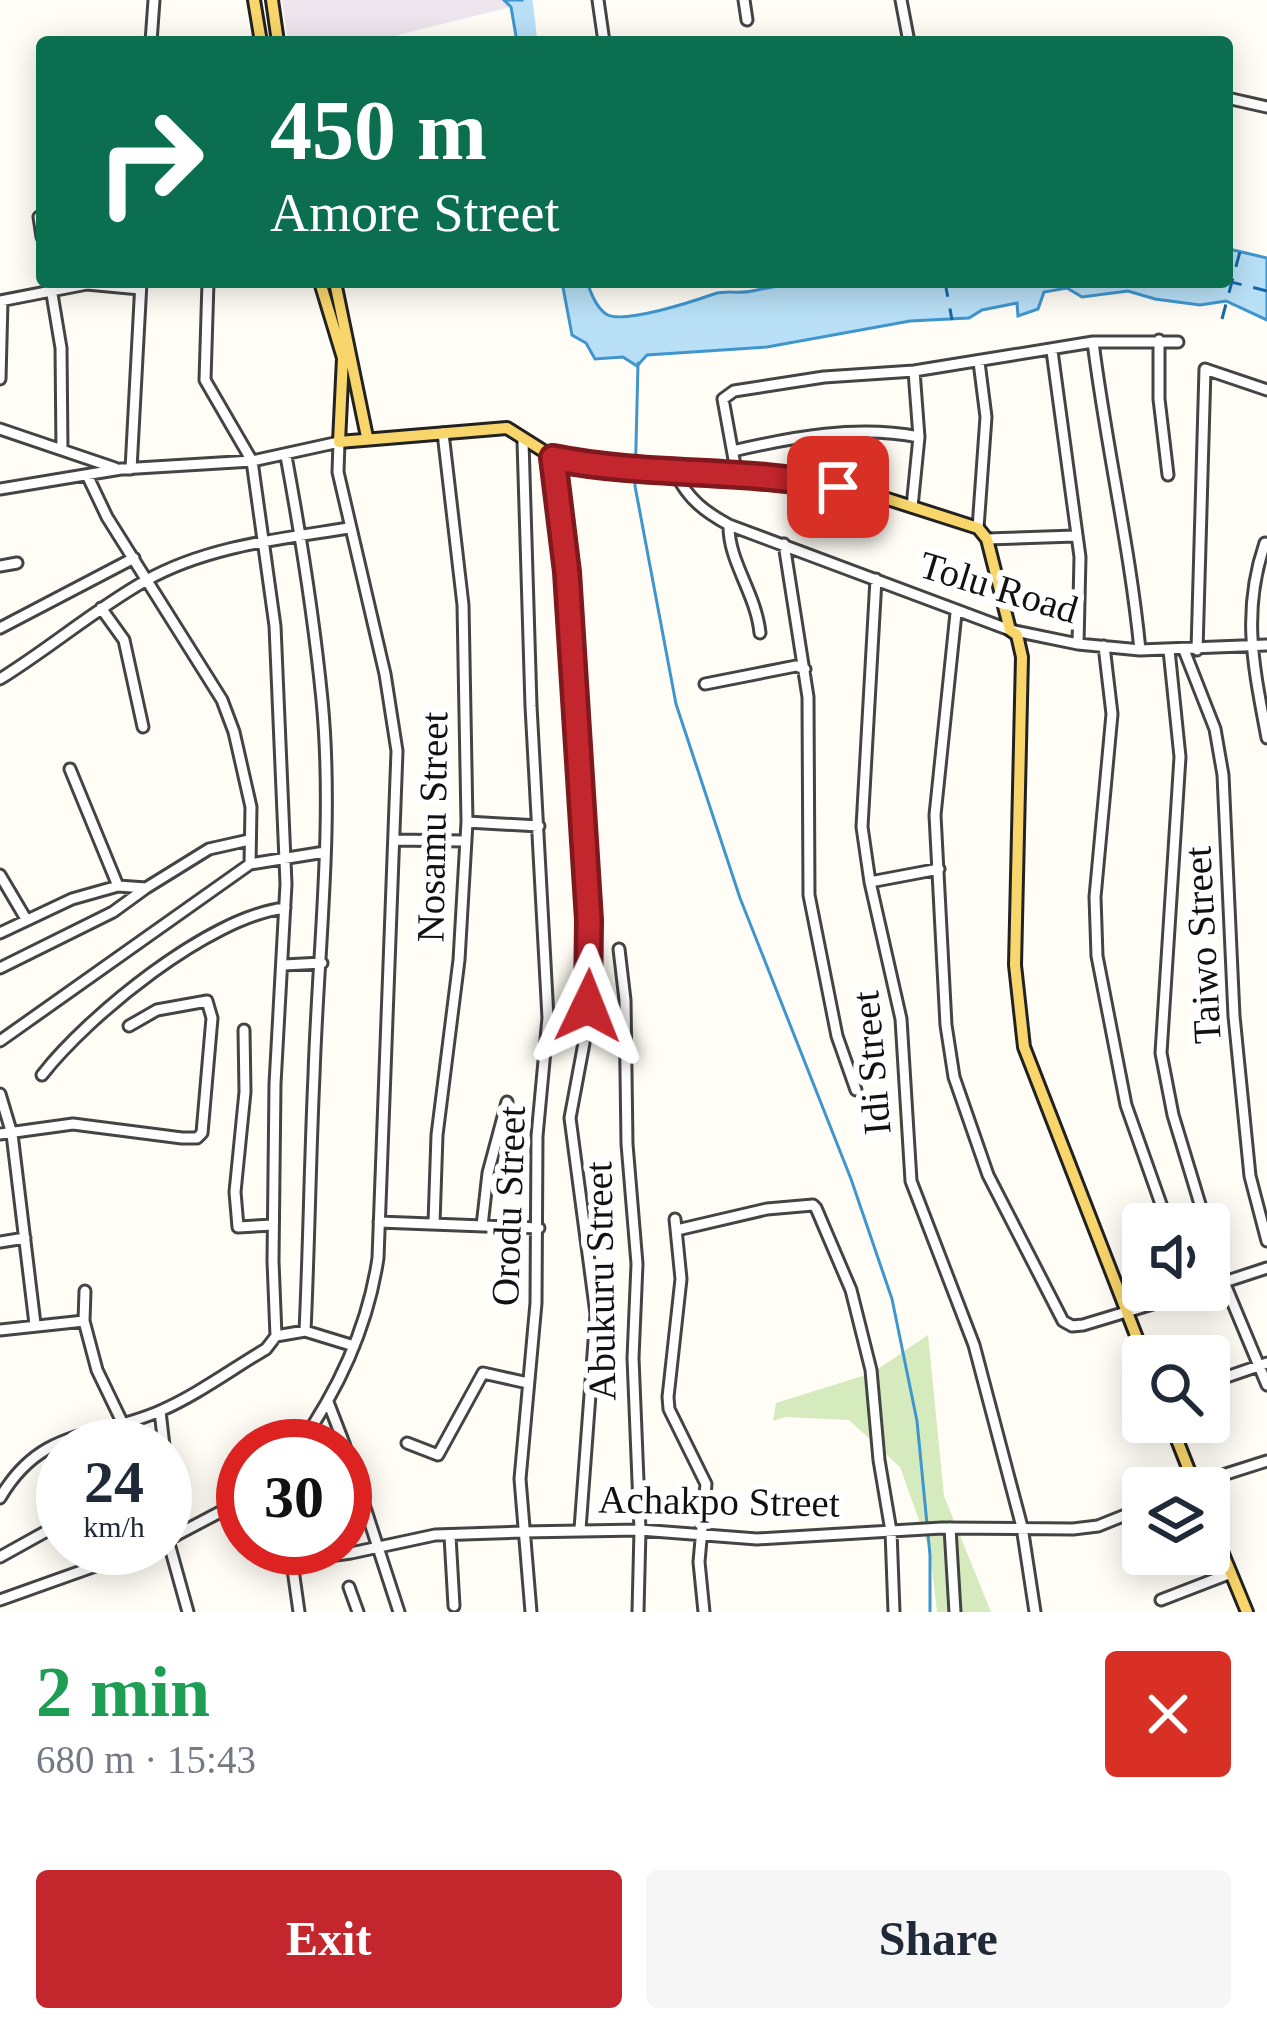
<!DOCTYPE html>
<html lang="en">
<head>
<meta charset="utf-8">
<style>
  :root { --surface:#fff; --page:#f6f6f7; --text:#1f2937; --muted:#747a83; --accent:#c4262e }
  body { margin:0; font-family:"Times New Roman",serif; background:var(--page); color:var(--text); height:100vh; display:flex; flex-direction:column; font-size:45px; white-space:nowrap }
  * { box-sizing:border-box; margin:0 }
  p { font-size:39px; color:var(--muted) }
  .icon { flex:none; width:66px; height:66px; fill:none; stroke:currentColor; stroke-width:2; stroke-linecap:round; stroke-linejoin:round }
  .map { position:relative; height:1612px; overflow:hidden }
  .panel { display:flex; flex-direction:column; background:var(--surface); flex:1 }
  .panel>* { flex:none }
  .guide { position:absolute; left:36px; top:36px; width:1197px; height:252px; border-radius:12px; box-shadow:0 6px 30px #0003; background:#0b6e4f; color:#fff; overflow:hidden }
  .tools { position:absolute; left:1122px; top:1203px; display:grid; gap:24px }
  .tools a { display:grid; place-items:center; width:108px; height:108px; border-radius:12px; background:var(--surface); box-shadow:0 6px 30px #0003; font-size:60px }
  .speed { position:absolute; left:36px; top:1419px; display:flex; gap:24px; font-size:60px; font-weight:700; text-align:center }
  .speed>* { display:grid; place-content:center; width:156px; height:156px; border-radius:50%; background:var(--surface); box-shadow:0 6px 30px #0003; line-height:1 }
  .speed small { font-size:30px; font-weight:400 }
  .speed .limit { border:18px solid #d22; background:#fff; color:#111 }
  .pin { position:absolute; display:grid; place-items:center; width:102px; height:102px; color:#fff; margin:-51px; border-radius:24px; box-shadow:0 6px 18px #0006 }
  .me { position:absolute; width:132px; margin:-66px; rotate:2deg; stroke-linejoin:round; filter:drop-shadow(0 0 9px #0008) }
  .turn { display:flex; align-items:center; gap:42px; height:252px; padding:0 36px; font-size:54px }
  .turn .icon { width:156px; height:156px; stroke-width:2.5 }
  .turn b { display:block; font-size:84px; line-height:102px }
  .round { display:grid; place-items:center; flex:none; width:126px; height:126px; border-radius:12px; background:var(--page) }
  .summary { display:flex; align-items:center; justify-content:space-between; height:204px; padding:0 36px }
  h1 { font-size:72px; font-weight:600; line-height:90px; color:#1e9e55 }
  .button { display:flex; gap:24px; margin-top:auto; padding:24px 36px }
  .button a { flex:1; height:138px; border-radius:12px; background:var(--accent); color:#fff; font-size:48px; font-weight:600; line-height:138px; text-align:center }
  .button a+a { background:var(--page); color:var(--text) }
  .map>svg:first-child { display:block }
  .industrial { fill:#eee6ef }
  .green { fill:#d5ebbd }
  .water { fill:#b9e0f7; stroke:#3f96cf; stroke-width:3 }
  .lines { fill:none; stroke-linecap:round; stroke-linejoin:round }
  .stream { stroke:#3f96cf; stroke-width:3 }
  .canal { stroke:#b9e0f7; stroke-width:9 }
  .ferry { stroke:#1768a6; stroke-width:3; stroke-dasharray:15 12; stroke-linecap:butt }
  .minor-casing { stroke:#444; stroke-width:15 }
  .major-casing { stroke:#222; stroke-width:16 }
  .minor { stroke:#fff; stroke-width:9 }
  .major { stroke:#f9d66b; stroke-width:10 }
  .route-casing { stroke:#7f191e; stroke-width:30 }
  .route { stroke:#c4262e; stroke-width:21 }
  .labels { text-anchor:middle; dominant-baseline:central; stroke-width:12; stroke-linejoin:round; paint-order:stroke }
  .street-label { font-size:39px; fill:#111; stroke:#fff }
</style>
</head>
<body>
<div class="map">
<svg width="1267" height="1612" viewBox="0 0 1267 1612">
  <rect width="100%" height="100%" fill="#fffdf5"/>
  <path class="industrial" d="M 282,0 L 503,0 L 511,7 L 370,42 L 288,42 Z"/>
  <path class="green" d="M 928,1335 L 944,1496 L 991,1612 L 937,1612 L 930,1551 L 900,1467 L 849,1420 L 785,1417 L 773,1421 L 776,1403 L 872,1373 Z"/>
  <path class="water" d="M 504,0 L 525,0 L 534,42 L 517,42 L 511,7 Z
    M 1229,249 L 1267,258 L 1267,320 L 1226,301 L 1200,305 L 1155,299 L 1128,291 L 1082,297 L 1067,288 L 1044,292 L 1038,309 L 1018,316 L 1017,303 L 982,310 L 969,318 L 910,321 L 767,347 L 647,355 L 637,366 L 623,357 L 595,359 L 586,343 L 572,335 L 562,282 L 587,282 C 591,293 596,307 606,314 C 622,325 694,301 714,294 C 726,290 740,294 752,291 C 771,287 787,284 807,282 L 1227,282 Z"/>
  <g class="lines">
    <path class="stream" d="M 638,363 L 635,486 L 676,704 L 740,898 L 851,1179 L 892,1299 L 917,1421 L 930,1555 L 930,1612"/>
    <path class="canal" d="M 528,0 L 533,42"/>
    <path class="ferry" d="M 1227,281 L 1267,291
      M 945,282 L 952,320
      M 1222,319 L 1242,244"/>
    <defs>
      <path id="minor" d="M 598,0 L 604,42
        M 744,0 L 747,20
        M 901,0 L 909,42
        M 151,42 L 154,0
        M 1227,98 L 1267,107
        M 39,217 L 42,237
        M 50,282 L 61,348 L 62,450
        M 208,282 L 205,380 L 252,461 L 275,626 L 286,884 L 275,1084 L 273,1261 L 276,1336
        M 0,301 L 87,284 L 140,289
        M 1159,340 L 1159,399 L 1168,475
        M 1093,342 C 1106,446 1130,547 1140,650
        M 1052,351 L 1080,557 L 1078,644
        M 0,379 L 2,301
        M 0,429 L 115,468
        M 523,441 L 531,706 L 548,1018 L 537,1136 L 536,1303 L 520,1479 L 531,1612
        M 733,451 C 793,437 857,425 919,437
        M 286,456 C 301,537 314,619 322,700 C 334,825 318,950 314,1075 C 310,1161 309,1246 305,1331
        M 553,457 L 567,572 L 591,970 L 584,1043 L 570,1118 L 596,1314 L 580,1529
        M 131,469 L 141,282
        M 676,474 C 688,499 705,512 729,525 L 1010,630 L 1078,644 L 1140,650 L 1267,645
        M 737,476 L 723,399 L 734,391 L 824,377 L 914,371 L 1093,342 L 1178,342
        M 88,477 L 107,517 L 222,700 L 234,732 L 251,807 L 250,864
        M 0,489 L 121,469 L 252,461 L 339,442 L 338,472 L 385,674 L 397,751 L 378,1258 C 368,1326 339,1389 299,1446
        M 912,507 L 919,437 L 914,371
        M 729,525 C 728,561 756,593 760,633
        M 978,528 L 986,417 L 979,362
        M 987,539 L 1075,536
        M 1265,543 C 1241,613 1254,668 1267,738
        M 784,544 L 808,697 L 809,895 L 837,1036 L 856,1090
        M 0,566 L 17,563
        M 876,579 L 862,827 L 870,882 L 901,1019 L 911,1181 L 974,1345 L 1022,1527 L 1035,1612
        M 101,608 L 124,640 L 143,727
        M 956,613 L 935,815 L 946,1025 L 954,1077 L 988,1175 L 1063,1321 L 1072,1326 L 1083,1325 L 1199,1290
        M 0,628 L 134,558
        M 1104,646 L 1112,714 L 1095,897 L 1097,956 L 1126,1105 L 1168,1224
        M 1169,650 L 1180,757 L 1161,1053 L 1173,1115 L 1206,1224
        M 1184,650 L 1215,729 L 1223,775 L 1234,1016 L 1250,1176 L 1267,1241
        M 1197,650 L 1205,369 L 1267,390
        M 0,679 C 50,648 94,610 145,581 C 207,546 280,539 349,528
        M 705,684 L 796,666 L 805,669
        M 70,769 L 118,886
        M 467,822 L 539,826
        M 395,840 L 465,841
        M 0,875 L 26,919
        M 870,882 L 939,869
        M 0,933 L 72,899 L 118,886 L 146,888 L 209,849 L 249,840
        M 619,949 L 625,1000 L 627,1144 L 637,1264 L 633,1358 L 640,1530 L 638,1612
        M 284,965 L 322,963
        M 0,968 L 113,912 L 146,888
        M 244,1030 L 245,1092 L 235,1192 L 238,1227 L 273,1225
        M 0,1041 L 250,864 L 325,852
        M 42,1075 C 89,1015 209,917 285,908
        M 0,1094 L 12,1134 L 35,1324
        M 0,1134 L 73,1124 L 182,1138 L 197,1138 L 202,1133 L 212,1018 L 207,1001 L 157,1010 L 129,1026
        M 675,1219 L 681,1279 L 668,1397 L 669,1409 L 706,1484 L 699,1562 L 704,1612
        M 379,1222 L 539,1228
        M 434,1223 L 437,1135 L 459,960 L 467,822 L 463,605 L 443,433
        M 482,1226 L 488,1173 L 507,1102
        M 677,1230 L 767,1209 L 813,1205 L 816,1208 L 851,1290 L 871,1370 L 879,1460 L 891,1531 L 894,1612
        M 1209,1232 L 1224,1282 L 1267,1385
        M 0,1242 L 25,1238
        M 1209,1287 L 1267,1268
        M 84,1321 L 85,1291
        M 0,1330 L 84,1321 L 97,1370 L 123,1424
        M 1209,1383 L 1267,1363
        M 328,1402 L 345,1446
        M 160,1411 L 164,1446
        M 407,1443 L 438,1455 L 483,1373 L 528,1383
        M 345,1446 L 399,1612
        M 165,1451 L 175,1536
        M 1182,1488 L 1267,1461
        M 0,1498 C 42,1426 96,1439 160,1411 C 197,1395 232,1369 266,1349 L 276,1336 L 305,1331 L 354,1346
        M 950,1528 L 955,1612
        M 450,1536 L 454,1606
        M 168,1540 L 188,1612
        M 165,1541 L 243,1500
        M 290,1548 L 299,1612
        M 0,1557 L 63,1522
        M 292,1561 L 351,1553 L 435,1535 L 522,1532 L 640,1530 L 757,1539 L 942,1528 L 1073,1529 L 1098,1526 L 1143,1508
        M 349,1587 L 358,1612
        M 0,1600 L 146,1548
        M 1161,1600 L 1231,1573"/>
      <path id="major" d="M 254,0 L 261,42
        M 272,0 L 278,42
        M 320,282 L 343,358 L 339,442 L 507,428 L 553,457 L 584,464 L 676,474 L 804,480 L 872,494 L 978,528 L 987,539 L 1010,630 L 1017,635 L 1022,657 L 1015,965 L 1024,1047 L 1144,1356
        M 335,282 L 367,437
        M 1170,1422 L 1196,1488
        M 1209,1520 L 1247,1612"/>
    </defs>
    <use href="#minor" class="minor-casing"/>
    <use href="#major" class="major-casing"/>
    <use href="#minor" class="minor"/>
    <use href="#major" class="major"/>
  </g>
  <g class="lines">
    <defs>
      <path id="route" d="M 588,1006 L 589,920 L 567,572 L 553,458 C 647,477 745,468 838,487"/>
    </defs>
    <use href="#route" class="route-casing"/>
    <use href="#route" class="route"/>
  </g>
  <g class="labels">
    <g class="street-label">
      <text transform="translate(999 587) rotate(17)">Tolu Road</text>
      <text transform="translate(432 827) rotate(-89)">Nosamu Street</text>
      <text transform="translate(1202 945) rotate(-93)">Taiwo Street</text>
      <text transform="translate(871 1063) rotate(-95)">Idi Street</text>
      <text transform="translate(508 1206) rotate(-88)">Orodu Street</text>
      <text transform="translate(600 1281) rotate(-91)">Abukuru Street</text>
      <text transform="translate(719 1501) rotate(1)">Achakpo Street</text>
    </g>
  </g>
</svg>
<div class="tools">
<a><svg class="icon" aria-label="sound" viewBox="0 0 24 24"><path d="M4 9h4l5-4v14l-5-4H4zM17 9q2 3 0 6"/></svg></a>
<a><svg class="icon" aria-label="search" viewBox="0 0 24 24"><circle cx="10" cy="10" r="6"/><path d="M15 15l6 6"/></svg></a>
<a><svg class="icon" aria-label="layers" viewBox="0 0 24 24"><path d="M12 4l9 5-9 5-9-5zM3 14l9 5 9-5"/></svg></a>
</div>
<div class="speed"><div>24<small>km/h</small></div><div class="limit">30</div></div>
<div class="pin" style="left:838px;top:487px;background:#d93025"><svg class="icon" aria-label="arrive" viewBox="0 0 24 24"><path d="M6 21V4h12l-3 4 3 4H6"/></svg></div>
<svg class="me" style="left:588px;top:1006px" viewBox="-20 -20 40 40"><path d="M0-17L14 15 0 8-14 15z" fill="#c4262e" stroke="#fff" stroke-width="4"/></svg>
<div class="guide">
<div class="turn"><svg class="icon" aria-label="right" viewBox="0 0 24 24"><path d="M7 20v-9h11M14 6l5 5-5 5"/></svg><div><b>450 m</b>Amore Street</div></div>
</div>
</div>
<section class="panel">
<div class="summary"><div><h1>2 min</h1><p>680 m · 15:43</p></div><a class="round" style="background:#d93025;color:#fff"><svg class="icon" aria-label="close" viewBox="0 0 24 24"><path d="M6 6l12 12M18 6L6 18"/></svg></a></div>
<div class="button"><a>Exit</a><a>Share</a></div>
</section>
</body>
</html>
